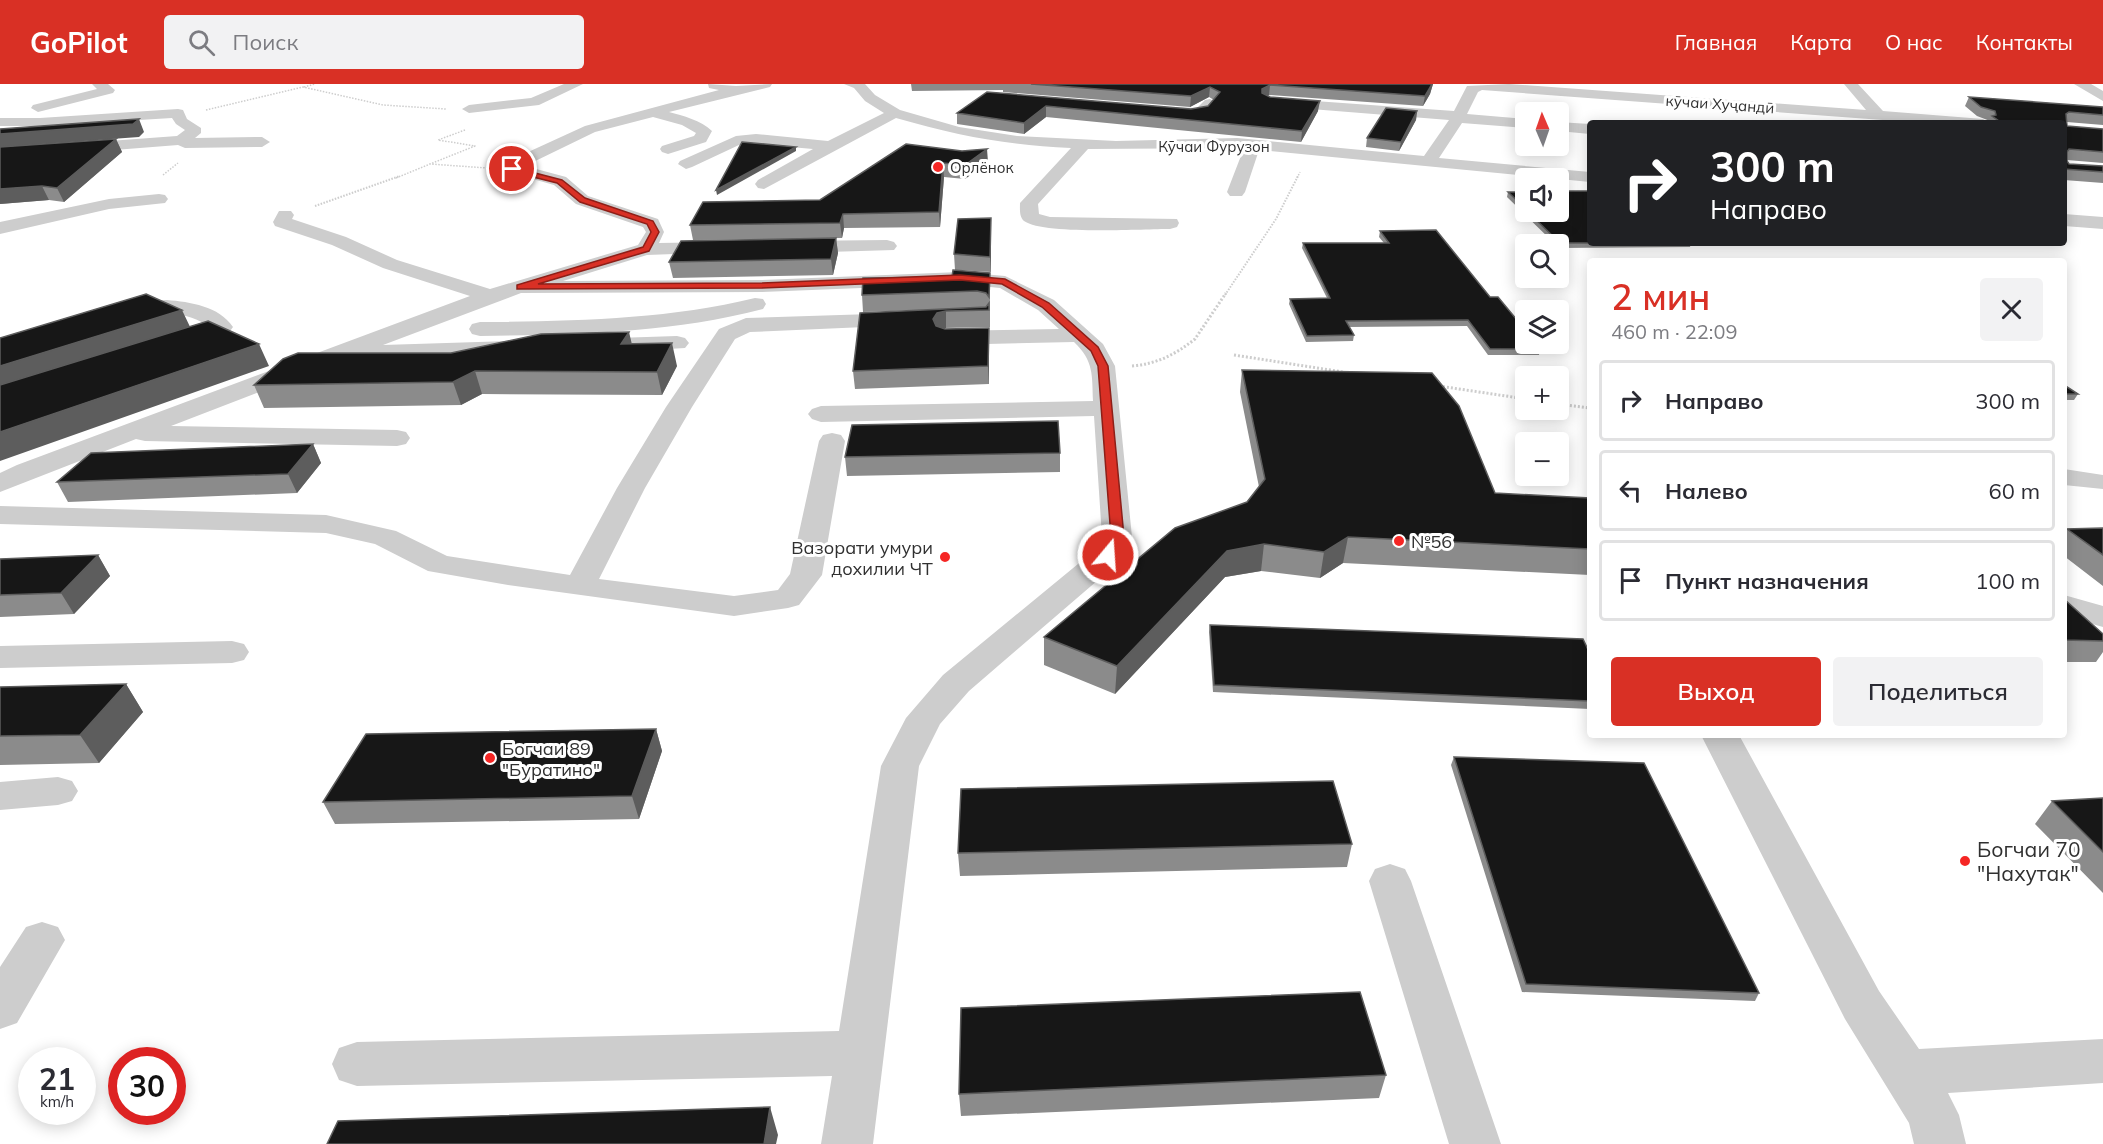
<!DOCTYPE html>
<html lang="ru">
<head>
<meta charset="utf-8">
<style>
  :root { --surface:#fff; --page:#f2f2f3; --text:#2b2b33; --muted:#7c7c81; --line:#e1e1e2; --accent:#d93025 }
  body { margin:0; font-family:Mulish,sans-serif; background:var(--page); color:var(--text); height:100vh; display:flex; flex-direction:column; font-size:22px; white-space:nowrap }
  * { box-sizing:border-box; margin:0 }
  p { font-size:20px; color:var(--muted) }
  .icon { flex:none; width:33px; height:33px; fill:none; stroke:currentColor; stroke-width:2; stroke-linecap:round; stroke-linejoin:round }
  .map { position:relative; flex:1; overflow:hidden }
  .sheet { position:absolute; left:1587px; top:174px; width:480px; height:480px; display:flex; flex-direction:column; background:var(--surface); border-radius:6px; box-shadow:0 3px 15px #0003 }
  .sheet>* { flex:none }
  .banner { position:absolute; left:1587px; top:36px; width:480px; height:126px; border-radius:6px; box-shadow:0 3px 15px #0003; background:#202124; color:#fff; overflow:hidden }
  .needle { width:39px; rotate:358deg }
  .tools { position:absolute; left:1515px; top:18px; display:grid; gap:12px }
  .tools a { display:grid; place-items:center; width:54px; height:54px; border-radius:6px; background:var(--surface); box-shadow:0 3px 15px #0003; font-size:30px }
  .speed { position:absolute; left:18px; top:963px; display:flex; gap:12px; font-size:30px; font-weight:700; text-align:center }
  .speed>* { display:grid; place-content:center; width:78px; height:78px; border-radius:50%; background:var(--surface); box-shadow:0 3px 15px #0003; line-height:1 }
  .speed small { font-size:15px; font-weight:400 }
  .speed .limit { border:9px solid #d22; background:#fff; color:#111 }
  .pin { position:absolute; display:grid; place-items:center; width:51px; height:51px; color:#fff; margin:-26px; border:3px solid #fff; border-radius:50%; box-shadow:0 2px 6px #0007 }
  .me { position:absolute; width:66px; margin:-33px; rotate:18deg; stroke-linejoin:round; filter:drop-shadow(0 0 4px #0008) }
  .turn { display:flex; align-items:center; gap:21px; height:126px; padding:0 24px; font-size:27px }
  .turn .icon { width:78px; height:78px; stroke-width:2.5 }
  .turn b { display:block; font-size:42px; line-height:51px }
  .round { display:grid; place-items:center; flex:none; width:63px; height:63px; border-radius:6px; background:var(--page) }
  .headline { display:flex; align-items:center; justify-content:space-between; height:102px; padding:0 24px }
  h1 { font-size:36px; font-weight:600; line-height:45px; color:var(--accent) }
  .cta { display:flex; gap:12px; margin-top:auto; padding:12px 24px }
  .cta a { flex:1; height:69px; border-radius:6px; background:var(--accent); color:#fff; font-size:24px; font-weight:600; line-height:69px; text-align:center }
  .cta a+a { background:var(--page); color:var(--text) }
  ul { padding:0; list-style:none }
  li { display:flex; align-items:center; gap:18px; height:81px; margin:0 12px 9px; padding:0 12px; border:3px solid var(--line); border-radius:6px }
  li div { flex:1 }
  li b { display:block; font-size:22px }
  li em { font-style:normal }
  header { display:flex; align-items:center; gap:36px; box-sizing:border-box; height:84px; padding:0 30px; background:var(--accent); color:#fff }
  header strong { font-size:28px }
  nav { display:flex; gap:33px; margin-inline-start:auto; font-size:21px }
  .search { width:420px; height:54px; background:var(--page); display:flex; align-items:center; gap:15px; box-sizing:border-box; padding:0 21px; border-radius:6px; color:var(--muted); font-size:22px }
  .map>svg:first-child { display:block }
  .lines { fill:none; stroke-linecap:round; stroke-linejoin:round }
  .path-far2 { stroke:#cdcdcd; stroke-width:1.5; stroke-dasharray:1.5 1.5; stroke-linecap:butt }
  .path-far1 { stroke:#cdcdcd; stroke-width:2; stroke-dasharray:1.5 1.5; stroke-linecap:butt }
  .path { stroke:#cdcdcd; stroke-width:3; stroke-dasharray:2 2; stroke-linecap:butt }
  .minor { fill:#cdcdcd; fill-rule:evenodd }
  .wall { fill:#8b8b8b }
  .shaded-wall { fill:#5d5d5d }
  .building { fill:#171717; stroke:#5d5d5d; stroke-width:1.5 }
  .route { fill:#d93025; stroke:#8d1f18; stroke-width:1.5 }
  .poi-dot { fill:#f52624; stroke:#fff; stroke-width:2 }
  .labels { text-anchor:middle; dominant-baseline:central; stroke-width:6; stroke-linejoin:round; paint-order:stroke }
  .far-street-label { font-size:15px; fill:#303030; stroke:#fff }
  .far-poi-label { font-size:15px; fill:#303030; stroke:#fff; text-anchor:start }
  .poi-label { font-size:18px; fill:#303030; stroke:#fff; text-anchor:start }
  .near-poi-label { font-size:21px; fill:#303030; stroke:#fff; text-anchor:start }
</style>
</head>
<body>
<header>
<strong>GoPilot</strong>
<div class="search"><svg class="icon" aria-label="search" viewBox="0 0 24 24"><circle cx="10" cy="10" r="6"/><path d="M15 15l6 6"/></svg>Поиск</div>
<nav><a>Главная</a><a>Карта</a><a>О нас</a><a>Контакты</a></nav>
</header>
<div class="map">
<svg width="2103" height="1060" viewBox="0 0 2103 1060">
  <rect width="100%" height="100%" fill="#fff"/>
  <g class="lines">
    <path class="path-far2" d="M 304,3 L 315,0
      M 206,26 L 303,3 L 383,21 L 446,25
      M 465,46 L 438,56 L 475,62 L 430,80 L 487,84
      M 163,91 L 178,79
      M 396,94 L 430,80
      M 1297,94 L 1300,88"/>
    <path class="path-far1" d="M 315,122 L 400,92
      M 1225,211 L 1276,135 L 1298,92"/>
    <path class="path" d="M 1234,271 L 1343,288
      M 1132,282 C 1157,280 1176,270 1195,255 L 1226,209
      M 1439,302 L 1526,315
      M 1558,320 L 1590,324"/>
    <path class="minor" d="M 92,0 L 108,0 L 115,6 L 113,9 L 38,28 L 31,24 L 33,21 L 97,5 Z
      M 564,0 L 583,0 L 539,21 L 469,29 L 462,25 L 469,21 L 531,14 Z
      M 708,0 L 736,2 L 772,0 L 770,3 L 669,28 C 683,32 701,36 712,47 L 706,58 L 668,70 L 662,68 L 660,65 L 662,62 L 694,52 L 696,49 L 682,41 L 653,33 L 595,48 L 525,82 L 566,93 L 588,112 L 658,135 L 664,148 L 659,159 L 721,158 L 728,160 L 731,164 L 728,168 L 647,171 L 563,197 L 762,196 L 960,188 L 1005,192 L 1054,216 L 1103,260 L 1115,282 L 1132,453 L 1119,478 L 969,607 L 940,640 L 919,682 L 873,1060 L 821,1060 L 832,992 L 357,1002 L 339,996 L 332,980 L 339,964 L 357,958 L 839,947 L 881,682 L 906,634 L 943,591 L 1095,466 L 1102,453 L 1094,332 L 821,338 L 812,335 L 808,330 L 812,325 L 821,322 L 1093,317 C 1092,291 1094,277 1074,258 L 944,261 L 936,259 L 933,254 L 936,249 L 944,247 L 1059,245 L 1038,226 L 1000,204 L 960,200 L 762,208 L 521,209 L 383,261 L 514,257 L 522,259 L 526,264 L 522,269 L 364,275 L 355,271 L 171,342 L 397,346 L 406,348 L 410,354 L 406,360 L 397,362 L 145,357 L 136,355 L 0,408 L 0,389 L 17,381 L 470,212 L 383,184 L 332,161 L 275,142 L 273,138 L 279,127 L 291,127 L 294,131 L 292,135 L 346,153 L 397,176 L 490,205 L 638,161 L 646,148 L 643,143 L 576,120 L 554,101 L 504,87 L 502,83 L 504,79 L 585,42 L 719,6 L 709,4 Z
      M 844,0 L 865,0 L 875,11 L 900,26 L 959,43 L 1017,52 L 1116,57 L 1237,54 L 1424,72 L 1449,36 L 1273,22 L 1266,18 L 1273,14 L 1454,27 L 1467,2 L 1509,0 L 1866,26 L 1844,0 L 1858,0 L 1883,27 L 1983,35 L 1990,39 L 1923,39 L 1482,6 L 1478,8 L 1467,30 L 1526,35 L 1526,44 L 1462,39 L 1439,74 L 1590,88 L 1590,98 L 1259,66 L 1245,108 L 1242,112 L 1230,112 L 1227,108 L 1244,64 L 1088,65 L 1038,120 L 1039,130 L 1050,133 L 1177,135 L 1179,139 L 1177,143 L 1170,145 C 1141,145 1044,151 1024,137 C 1019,133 1020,124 1020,119 L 1071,64 C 1006,61 959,52 896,34 L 764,105 L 758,104 L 755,100 L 758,96 L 813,65 L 756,60 L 739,61 L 692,83 L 686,85 L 678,80 L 680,77 L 736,52 L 756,50 L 828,57 L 884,29 L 865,17 L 854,4 Z
      M 2074,0 L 2091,0 L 2103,7 L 2103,17 Z
      M 1210,15 L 1217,19 L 1206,31 L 1201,32 L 1164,31 L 1157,27 L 1164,23 L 1197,24 L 1205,16 Z
      M 178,25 L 183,26 L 187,35 L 201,44 L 201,49 L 195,54 L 262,53 L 270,58 L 262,63 L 185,64 L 178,61 L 0,75 L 0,65 L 177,52 L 185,46 L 176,40 L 172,34 L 40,42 L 0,42 L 0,34 L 40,34 Z
      M 1558,38 L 1590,40 L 1590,50 L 1558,47 Z
      M 159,110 L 165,111 L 168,115 L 165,119 L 109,125 L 0,150 L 0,138 L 109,115 Z
      M 2064,130 L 2103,133 L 2103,145 L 2064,142 Z
      M 887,156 L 894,158 L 897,162 L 894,166 L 794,169 L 787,167 L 784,163 L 787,159 L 794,157 Z
      M 755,214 L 763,215 L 766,220 L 763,225 C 666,250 578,250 480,252 L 472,250 L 469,245 L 472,240 L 480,238 C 573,237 664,236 755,214 Z
      M 167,216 C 190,218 219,222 233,243 C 223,258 191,269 174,265 L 170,260 L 174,255 L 208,242 C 192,231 172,228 153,229 C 143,229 134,232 124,230 L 121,225 L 124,220 L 142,217 Z
      M 903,229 L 911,231 L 914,236 L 911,241 L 750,248 L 735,255 L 692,323 L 645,404 L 599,495 L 734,512 L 778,506 L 790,490 L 819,357 L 823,351 L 832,349 L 841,351 L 845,357 L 822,491 L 799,521 L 788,524 L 734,532 L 508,501 L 428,487 L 375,460 L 326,449 L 0,440 L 0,422 L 326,431 L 396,447 L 447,472 L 570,491 L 617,404 L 666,323 L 719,245 L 746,234 Z
      M 677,252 L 685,254 L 689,259 L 685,264 L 616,268 L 608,266 L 604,261 L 608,256 L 616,254 Z
      M 2064,385 L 2103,391 L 2103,405 L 2064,401 Z
      M 2064,511 L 2103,522 L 2103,543 L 2064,532 Z
      M 232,557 L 244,560 L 249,568 L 244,576 L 232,579 L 0,584 L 0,562 Z
      M 1701,651 L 1739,651 L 1879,907 L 1919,965 L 2103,955 L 2103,999 L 1948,1009 L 1959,1031 L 1966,1060 L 1914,1060 L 1909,1039 L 1845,935 Z
      M 58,693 L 72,697 L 78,707 L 72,717 L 58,721 L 0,726 L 0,698 Z
      M 1390,780 L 1405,785 L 1411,797 L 1501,1060 L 1449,1060 L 1369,797 L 1375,785 Z
      M 42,838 L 58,843 L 65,856 L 17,939 L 0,945 L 0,883 L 26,843 Z"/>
  </g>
  <path class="wall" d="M 911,0 L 1433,0 L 1430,10 L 1423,22 L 1269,11 L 1268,12 L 1318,27 L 1301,58 L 1046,33 L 1024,50 L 957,40 L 957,29 L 987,8 L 1191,25 L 1208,22 L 1214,16 L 1209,13 L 1190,23 L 1003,8 L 1003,6 L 912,7 Z
    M 1969,13 L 2103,23 L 2103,41 L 2067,38 L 2067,42 L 2103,45 L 2103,79 L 2067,76 L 2069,80 L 2103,82 L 2103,99 L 2064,96 L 2064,39 L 1989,39 L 1990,37 L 1977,32 L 1965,22 Z
    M 1417,27 L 1416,36 L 1399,67 L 1366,63 L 1367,54 Z
    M 116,55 L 122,68 L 64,118 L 49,116 L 0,120 Z
    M 906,60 L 988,78 L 965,95 L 944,93 L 940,143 L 844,144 L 842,154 L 836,154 L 838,169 L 833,191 L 673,194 L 669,178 L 775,155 L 693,156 L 690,141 L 820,116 Z
    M 1508,108 L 1526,108 L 1526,128 L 1558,128 L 1590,159 L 1691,159 L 1690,163 L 1558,164 L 1558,160 L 1555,160 L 1507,113 Z
    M 1380,147 L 1490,213 L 1540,265 L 1539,271 L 1488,271 L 1467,242 L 1349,243 L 1354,251 L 1353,257 L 1306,258 L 1289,220 L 1290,215 L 1327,214 L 1302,164 L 1303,159 L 1384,159 L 1379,153 Z
    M 991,149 L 991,188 L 959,186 L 990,205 L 990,243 L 944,244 L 989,262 L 989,300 L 855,305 L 853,287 L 860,229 L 978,224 L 863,228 L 862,211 L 952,193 L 955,186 L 954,170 Z
    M 632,260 L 677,282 L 662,311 L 482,310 L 461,321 L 264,324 L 254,301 L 451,269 Z
    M 1242,286 L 1495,409 L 1590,414 L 1590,491 L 1343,479 L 1320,494 L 1261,487 L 1225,493 L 1115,610 L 1044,581 L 1044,553 L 1247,418 L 1259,403 L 1240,308 Z
    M 2064,301 L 2078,310 L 2074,316 L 2064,316 Z
    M 313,360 L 321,379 L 297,409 L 68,418 L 57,398 Z
    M 1060,369 L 1060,388 L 847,392 L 845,373 Z
    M 2103,444 L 2103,502 L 2064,472 L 2064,450 L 2067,445 Z
    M 98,471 L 110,492 L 74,530 L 0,533 L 0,475 Z
    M 2064,515 L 2103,550 L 2103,568 L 2096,578 L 2064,578 Z
    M 1210,541 L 1590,570 L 1590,625 L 1213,608 L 1209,548 Z
    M 126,600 L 143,628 L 99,679 L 0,681 L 0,603 Z
    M 656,645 L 662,667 L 639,735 L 335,740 L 323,718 Z
    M 1454,673 L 1759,909 L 1755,917 L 1522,908 L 1451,681 Z
    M 2103,714 L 2103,809 L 2035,740 L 2052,717 Z
    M 1352,760 L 1347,783 L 960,792 L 958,769 Z
    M 1386,991 L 1379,1014 L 961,1032 L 959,1010 Z"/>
  <path class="shaded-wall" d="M 1432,0 L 1433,0 L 1430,10 L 1423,22 L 1425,12 Z
    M 1270,1 L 1269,11 L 1261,15 L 1262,5 Z
    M 1210,3 L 1209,13 L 1190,23 L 1191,12 Z
    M 1320,17 L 1318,27 L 1301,58 L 1302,47 Z
    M 1046,22 L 1046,33 L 1024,50 L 1024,39 Z
    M 1417,27 L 1416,36 L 1399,67 L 1401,58 Z
    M 139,35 L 144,48 L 139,53 L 0,63 L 0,50 Z
    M 116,55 L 122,68 L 64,118 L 57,104 Z
    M 796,63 L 796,67 L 717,111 L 716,106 Z
    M 987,65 L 988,78 L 965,95 L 965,81 Z
    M 943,79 L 944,93 L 940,143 L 939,128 Z
    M 42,102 L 49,116 L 0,120 L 0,105 Z
    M 843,130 L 844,144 L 842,154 L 840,139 Z
    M 991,134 L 991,188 L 990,173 Z
    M 836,154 L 838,169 L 833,191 L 831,175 Z
    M 182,226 L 192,247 L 0,309 L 0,282 Z
    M 946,227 L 946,244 L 938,246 L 934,252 L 933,235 L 937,229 Z
    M 989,244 L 989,300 L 988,282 Z
    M 629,248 L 634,269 L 621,260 Z
    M 672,259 L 677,282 L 662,311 L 657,288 Z
    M 259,260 L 269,282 L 0,377 L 0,348 Z
    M 475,287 L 482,310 L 461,321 L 453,298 Z
    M 313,360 L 321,379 L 297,409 L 288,390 Z
    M 1348,453 L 1343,479 L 1320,494 L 1324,468 Z
    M 1264,460 L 1261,487 L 1225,493 L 1115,610 L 1117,582 L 1227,467 Z
    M 98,471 L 110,492 L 74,530 L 61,509 Z
    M 126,600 L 143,628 L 99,679 L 80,651 Z
    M 656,645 L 662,667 L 639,735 L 632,712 Z
    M 770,1023 L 778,1051 L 776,1060 L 764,1060 Z"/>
  <path class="building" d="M 1031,0 L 1432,0 L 1425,12 L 1270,1 L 1262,5 L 1262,9 L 1270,13 L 1320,17 L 1302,47 L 1046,22 L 1024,39 L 957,29 L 987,8 L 1191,25 L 1208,22 L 1220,8 L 1210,3 L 1191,12 Z
    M 1969,13 L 2103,23 L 2103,31 L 2069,28 L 2066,30 L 2067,42 L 2103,45 L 2103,68 L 2069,65 L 2067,68 L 2067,77 L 2069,80 L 2103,82 L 2103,88 L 2064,85 L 2064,39 L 2002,39 L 1992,32 L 1996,31 L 1995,27 L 1981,23 Z
    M 1386,24 L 1417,27 L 1401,58 L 1367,54 Z
    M 139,35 L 133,40 L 0,50 L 0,45 Z
    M 116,55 L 57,104 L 42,102 L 0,105 L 0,63 Z
    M 742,58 L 796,63 L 716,106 Z
    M 906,60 L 962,67 L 987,65 L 965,81 L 943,79 L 939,128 L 843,130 L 840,139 L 690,141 L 703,118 L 820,116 Z
    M 1558,107 L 1590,107 L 1590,159 L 1560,159 L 1528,128 L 1558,128 Z
    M 1508,108 L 1526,108 L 1526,125 Z
    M 991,134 L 990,173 L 954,170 L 958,135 Z
    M 1436,146 L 1490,213 L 1498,213 L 1526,247 L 1526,260 L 1536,260 L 1540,265 L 1490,265 L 1468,236 L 1346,237 L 1354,251 L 1307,252 L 1290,215 L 1330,214 L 1303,159 L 1389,159 L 1380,147 Z
    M 836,154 L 831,175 L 669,178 L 681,157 Z
    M 953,186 L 990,189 L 989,213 L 986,209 L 977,207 L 862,211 L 863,194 L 952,193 Z
    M 146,210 L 182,226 L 0,282 L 0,254 Z
    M 989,219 L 989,226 L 946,227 L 937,229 L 933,235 L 936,242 L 945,245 L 989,244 L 988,282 L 853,287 L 860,229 L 986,223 Z
    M 208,237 L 259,260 L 0,348 L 0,301 Z
    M 629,248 L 621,260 L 672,259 L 657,288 L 475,287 L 453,298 L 254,301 L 283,275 L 298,269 L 451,269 L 541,250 Z
    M 1242,286 L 1432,289 L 1459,322 L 1495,409 L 1590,414 L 1590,465 L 1348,453 L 1324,468 L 1264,460 L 1227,467 L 1117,582 L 1044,553 L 1175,444 L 1247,418 L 1265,395 Z
    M 2064,301 L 2078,310 L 2064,310 Z
    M 1058,337 L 1060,369 L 845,373 L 852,341 Z
    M 313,360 L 288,390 L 57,398 L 91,369 Z
    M 2103,444 L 2103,471 L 2067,445 Z
    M 98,471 L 61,509 L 0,511 L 0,475 Z
    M 2064,515 L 2103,550 L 2103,557 L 2064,556 Z
    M 1210,541 L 1583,555 L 1590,570 L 1590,617 L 1214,601 Z
    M 126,600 L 80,651 L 0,652 L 0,603 Z
    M 656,645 L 632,712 L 323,718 L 366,650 Z
    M 1454,673 L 1644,679 L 1759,909 L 1526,900 Z
    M 1333,697 L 1352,760 L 958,769 L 961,705 Z
    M 2103,714 L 2103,768 L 2052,717 Z
    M 1360,908 L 1386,991 L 959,1010 L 961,924 Z
    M 770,1023 L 764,1060 L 327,1060 L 338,1037 Z"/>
  <path class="route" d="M 512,83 L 562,96 L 585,114 L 653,137 L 659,148 L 649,167 L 538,200 L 762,199 L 960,191 L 1005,195 L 1049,219 L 1098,263 L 1108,282 L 1124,453 L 1112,474 L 1108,475 L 1101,471 L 1111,453 L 1098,282 L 1091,267 L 1042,223 L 1002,200 L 960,196 L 762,204 L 517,205 L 517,201 L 643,163 L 651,148 L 647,140 L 580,118 L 557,99 L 509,87 Z"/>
  <g class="poi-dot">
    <circle cx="938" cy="83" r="6"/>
    <circle cx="1399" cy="457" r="6"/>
    <circle cx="945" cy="473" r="6"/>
    <circle cx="490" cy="674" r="6"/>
    <circle cx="1965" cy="777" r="6"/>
  </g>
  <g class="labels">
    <g class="far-street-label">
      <text transform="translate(1720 20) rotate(4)">кӯчаи Хуҷандӣ</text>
      <text x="1214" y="62">Кӯчаи Фурузон</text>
    </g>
    <g class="far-poi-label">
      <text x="950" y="83">Орлёнок</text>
    </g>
    <g class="poi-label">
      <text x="1411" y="457">№56</text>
      <text x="933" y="463" text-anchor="end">Вазорати умури<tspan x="933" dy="21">дохилии ЧТ</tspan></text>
      <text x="502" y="664">Богчаи 89<tspan x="502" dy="21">"Буратино"</tspan></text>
    </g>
    <g class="near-poi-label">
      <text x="1977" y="765">Богчаи 70<tspan x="1977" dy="24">"Нахутак"</tspan></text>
    </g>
  </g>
</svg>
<div class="tools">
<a><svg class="needle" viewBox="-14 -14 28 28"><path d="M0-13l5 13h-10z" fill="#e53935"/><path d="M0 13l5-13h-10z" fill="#7c7c81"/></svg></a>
<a><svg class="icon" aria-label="sound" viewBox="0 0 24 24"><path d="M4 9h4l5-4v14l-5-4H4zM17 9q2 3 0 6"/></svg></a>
<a><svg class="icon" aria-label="search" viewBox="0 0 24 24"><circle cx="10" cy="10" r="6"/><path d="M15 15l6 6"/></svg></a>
<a><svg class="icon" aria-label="layers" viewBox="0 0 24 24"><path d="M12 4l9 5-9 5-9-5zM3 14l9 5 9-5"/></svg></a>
<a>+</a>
<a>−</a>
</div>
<div class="speed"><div>21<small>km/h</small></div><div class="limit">30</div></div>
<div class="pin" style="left:512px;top:85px;background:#d93025"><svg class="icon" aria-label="arrive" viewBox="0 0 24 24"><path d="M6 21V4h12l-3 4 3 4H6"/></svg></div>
<svg class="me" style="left:1108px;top:471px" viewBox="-20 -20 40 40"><circle r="17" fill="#d93025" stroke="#fff" stroke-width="3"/><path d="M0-11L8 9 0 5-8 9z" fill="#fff"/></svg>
<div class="banner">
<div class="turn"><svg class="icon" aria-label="right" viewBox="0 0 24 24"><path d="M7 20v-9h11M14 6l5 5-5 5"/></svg><div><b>300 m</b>Направо</div></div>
</div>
<section class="sheet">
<div class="headline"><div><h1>2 мин</h1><p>460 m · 22:09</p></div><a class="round"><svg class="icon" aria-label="close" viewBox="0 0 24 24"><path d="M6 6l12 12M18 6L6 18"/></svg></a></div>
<ul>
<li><svg class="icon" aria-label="right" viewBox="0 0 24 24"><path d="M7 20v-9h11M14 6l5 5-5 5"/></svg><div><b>Направо</b></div><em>300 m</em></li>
<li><svg class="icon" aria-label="left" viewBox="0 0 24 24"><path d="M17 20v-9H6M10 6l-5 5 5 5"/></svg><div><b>Налево</b></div><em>60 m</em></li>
<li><svg class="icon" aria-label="arrive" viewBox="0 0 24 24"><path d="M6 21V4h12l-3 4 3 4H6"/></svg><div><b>Пункт назначения</b></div><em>100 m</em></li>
</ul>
<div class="cta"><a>Выход</a><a>Поделиться</a></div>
</section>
</div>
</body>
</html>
